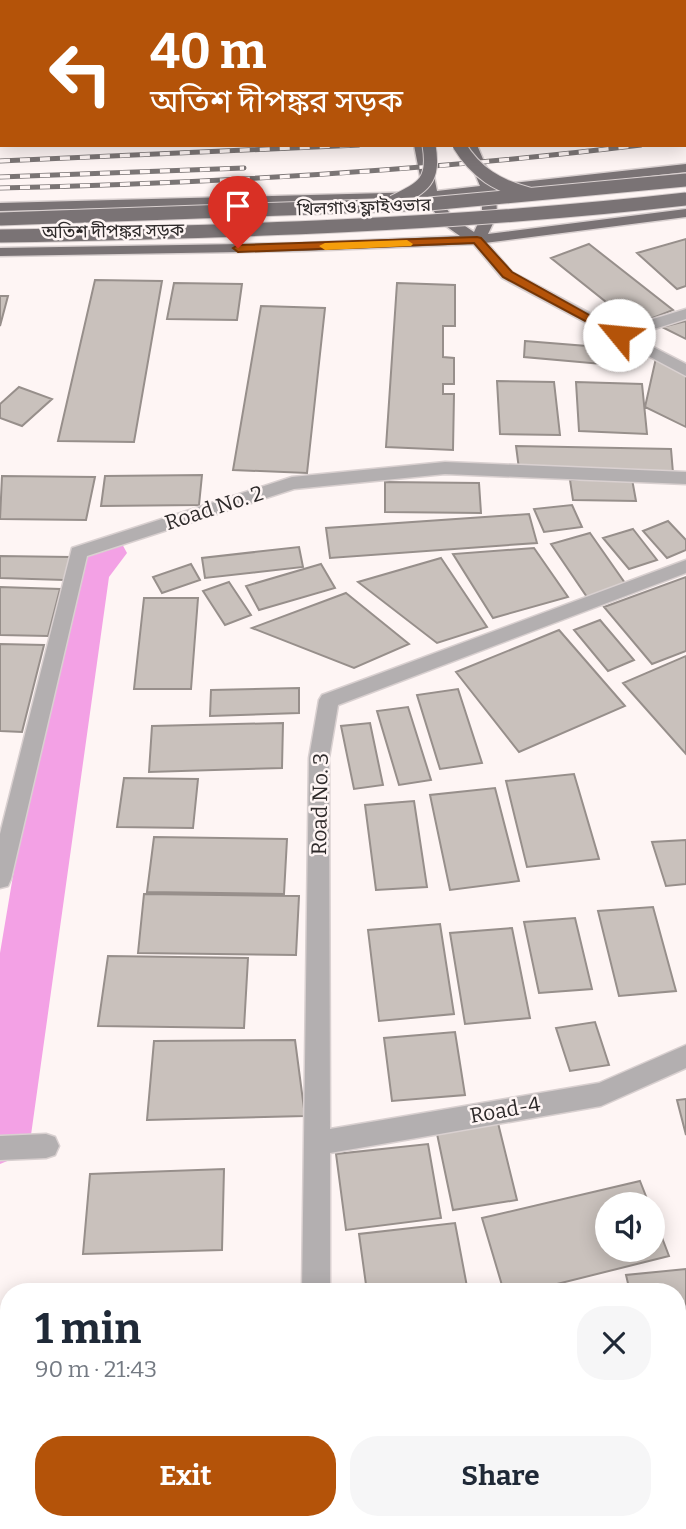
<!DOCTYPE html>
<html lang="en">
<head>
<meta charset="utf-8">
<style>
  :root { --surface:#fff; --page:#f6f6f7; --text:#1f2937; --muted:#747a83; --accent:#b45309 }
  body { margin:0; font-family:Bitter,"Noto Sans Bengali",serif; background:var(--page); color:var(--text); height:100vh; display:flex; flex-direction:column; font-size:26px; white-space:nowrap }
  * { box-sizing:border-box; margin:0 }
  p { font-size:23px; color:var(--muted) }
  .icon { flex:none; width:38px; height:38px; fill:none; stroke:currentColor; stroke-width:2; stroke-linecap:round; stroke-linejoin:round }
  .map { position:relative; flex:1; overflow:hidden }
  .sheet { position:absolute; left:0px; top:1283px; width:686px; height:247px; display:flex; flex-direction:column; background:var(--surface); border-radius:28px 28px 0 0; box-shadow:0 4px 18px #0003 }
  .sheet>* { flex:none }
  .top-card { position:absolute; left:0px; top:0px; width:686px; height:147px; box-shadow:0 4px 18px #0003; background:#b45309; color:#fff; overflow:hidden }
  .buttons { position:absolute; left:595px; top:1192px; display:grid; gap:14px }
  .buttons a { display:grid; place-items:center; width:70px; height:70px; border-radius:50%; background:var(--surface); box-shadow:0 4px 18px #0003; font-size:35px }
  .pin { position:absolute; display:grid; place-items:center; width:60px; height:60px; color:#fff; margin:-72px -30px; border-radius:50% 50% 50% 0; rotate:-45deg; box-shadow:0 0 7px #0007 }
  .pin .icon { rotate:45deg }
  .me { position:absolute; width:77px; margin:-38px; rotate:298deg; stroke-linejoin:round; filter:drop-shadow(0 0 5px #0008) }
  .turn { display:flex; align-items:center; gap:24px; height:147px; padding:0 35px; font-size:32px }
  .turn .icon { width:91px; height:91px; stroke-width:2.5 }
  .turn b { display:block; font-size:49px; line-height:60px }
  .round { display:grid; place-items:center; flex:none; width:74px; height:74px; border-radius:28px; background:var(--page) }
  .summary { display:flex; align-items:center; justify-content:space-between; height:119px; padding:0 35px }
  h1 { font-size:42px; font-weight:700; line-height:52px }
  .primary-button { display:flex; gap:14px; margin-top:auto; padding:14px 35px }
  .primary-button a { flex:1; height:80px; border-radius:28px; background:var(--accent); color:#fff; font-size:28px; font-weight:700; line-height:80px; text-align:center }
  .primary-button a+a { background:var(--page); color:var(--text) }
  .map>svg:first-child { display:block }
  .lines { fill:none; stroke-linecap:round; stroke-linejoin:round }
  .canal { fill:#f3a1e5; fill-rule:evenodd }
  .building { fill:#c9c1bc; stroke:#978f8b; stroke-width:2 }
  .minor-casing { stroke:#d9d0d0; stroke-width:3 }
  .major-casing { stroke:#d9d0d0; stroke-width:3 }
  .minor { fill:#b3afb0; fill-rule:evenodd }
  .major { fill:#7a7375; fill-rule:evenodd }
  .rail-casing { stroke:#7b7575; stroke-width:5 }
  .rail { stroke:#fef5f4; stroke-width:3.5; stroke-dasharray:10; stroke-linecap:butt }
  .major-bridge-casing { stroke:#d9d0d0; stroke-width:15; stroke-linecap:butt }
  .major-bridge { stroke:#7a7375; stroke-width:13 }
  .route { fill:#b45309; stroke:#753606; stroke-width:2 }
  .slow { fill:#f59e0b }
  .labels { text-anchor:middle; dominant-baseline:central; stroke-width:5; stroke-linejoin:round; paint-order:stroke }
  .far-street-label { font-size:18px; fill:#2e2a2a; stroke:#fef5f4 }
  .street-label { font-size:21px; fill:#2e2a2a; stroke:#fef5f4 }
</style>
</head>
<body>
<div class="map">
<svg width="686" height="1529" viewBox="0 0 686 1529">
  <rect width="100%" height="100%" fill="#fef5f4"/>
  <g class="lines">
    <path class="canal" d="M 105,538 L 121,542 L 127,553 L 109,577 L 31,1135 L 22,1155 L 0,1164 L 0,953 L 64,573 L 89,542 Z"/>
  </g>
  <path class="building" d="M 479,0 L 562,0 L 562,2 L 479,2 Z
    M 686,239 L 686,286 L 677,289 L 637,253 Z
    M 589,244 L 673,310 L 635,325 L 551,258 Z
    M 95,280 L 162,281 L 134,442 L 58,441 Z
    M 174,283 L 242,284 L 237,320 L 167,319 Z
    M 397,283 L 455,285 L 455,326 L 443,326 L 443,357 L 454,358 L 454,384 L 443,384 L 443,394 L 454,394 L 453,450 L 386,447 Z
    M 0,296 L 8,296 L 0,326 Z
    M 261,306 L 325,308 L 307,473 L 233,470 Z
    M 686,321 L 686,339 L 662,327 Z
    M 525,341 L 624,349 L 624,366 L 524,357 Z
    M 656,358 L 686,375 L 686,427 L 645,407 Z
    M 497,381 L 554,382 L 560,435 L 500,434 Z
    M 576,382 L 642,384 L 647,434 L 579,431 Z
    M 19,387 L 52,399 L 22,426 L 0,418 L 0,404 Z
    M 516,446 L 671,449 L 673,473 L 519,469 Z
    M 202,475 L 199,505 L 101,506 L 105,476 Z
    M 2,476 L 95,477 L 86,520 L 0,519 Z
    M 632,479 L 636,501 L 573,500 L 570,480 Z
    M 385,482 L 479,483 L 481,513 L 385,512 Z
    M 572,505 L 582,527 L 544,532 L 534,509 Z
    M 529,514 L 537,543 L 330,558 L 326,528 Z
    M 668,521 L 686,540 L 686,550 L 667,558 L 643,531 Z
    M 633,529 L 657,560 L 629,569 L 603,538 Z
    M 590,533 L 627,586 L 587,597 L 551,544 Z
    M 299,547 L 303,567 L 205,578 L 202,558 Z
    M 534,548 L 568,597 L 493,618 L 453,554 Z
    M 0,556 L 70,557 L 64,580 L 0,578 Z
    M 441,558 L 487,627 L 437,643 L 358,582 Z
    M 191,564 L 200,580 L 162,593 L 153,577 Z
    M 321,564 L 335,588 L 259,610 L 246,586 Z
    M 686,577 L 686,651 L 652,664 L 604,607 Z
    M 229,582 L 251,615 L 225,625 L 203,591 Z
    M 0,587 L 60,589 L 48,636 L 0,635 Z
    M 346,593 L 409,644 L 354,668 L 252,628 Z
    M 144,598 L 198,598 L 191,689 L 134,689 Z
    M 600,620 L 634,660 L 608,671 L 574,630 Z
    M 559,630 L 625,706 L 519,752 L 456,672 Z
    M 0,644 L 44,645 L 22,732 L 0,731 Z
    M 686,656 L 686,754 L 623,683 Z
    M 299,688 L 299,713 L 210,716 L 211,690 Z
    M 458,689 L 482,763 L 440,769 L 417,695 Z
    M 408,707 L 431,780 L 399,785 L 377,711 Z
    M 283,723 L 282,768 L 149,772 L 152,726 Z
    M 370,723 L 383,785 L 354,789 L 341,726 Z
    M 574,774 L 599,859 L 527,867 L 506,781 Z
    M 124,778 L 198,779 L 193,828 L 117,827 Z
    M 495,788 L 519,881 L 450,890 L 430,795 Z
    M 414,801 L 427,887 L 376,890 L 365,805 Z
    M 154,837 L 287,839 L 284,894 L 147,892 Z
    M 686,840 L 686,884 L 666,886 L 652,842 Z
    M 144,894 L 299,896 L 296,955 L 138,953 Z
    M 653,907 L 676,991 L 619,996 L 598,911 Z
    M 575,918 L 592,989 L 539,993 L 524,922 Z
    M 440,924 L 454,1014 L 379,1021 L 368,930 Z
    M 512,928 L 530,1018 L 465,1024 L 450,933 Z
    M 108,956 L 248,958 L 244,1028 L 98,1026 Z
    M 595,1022 L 609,1065 L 570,1071 L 556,1028 Z
    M 455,1032 L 465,1095 L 392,1101 L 384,1038 Z
    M 295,1040 L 305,1116 L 147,1120 L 154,1041 Z
    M 686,1099 L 686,1135 L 677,1100 Z
    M 497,1119 L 517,1200 L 453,1210 L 436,1129 Z
    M 428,1144 L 441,1218 L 346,1230 L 336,1154 Z
    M 224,1169 L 222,1250 L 83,1254 L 90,1174 Z
    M 640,1181 L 649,1204 L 607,1204 L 607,1250 L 653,1250 L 653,1214 L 669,1256 L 525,1292 L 504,1292 L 482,1218 Z
    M 455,1223 L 468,1292 L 367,1292 L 359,1234 Z
    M 686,1269 L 686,1384 L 677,1385 L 677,1292 L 630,1292 L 626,1275 Z
    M 677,1438 L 686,1477 L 686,1529 L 484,1529 L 483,1521 L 677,1521 Z
    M 355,1521 L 466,1521 L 467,1529 L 355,1529 Z"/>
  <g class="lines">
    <defs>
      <path id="minor" d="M 176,0 L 188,0 L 175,2 Z
        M 684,29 L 686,29 L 686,37 L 684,37 Z
        M 477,236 L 482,237 L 512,272 L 620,329 L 686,309 L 686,319 L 632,336 L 686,364 L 686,376 L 502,278 L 470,240 Z
        M 445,462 L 686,472 L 686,484 L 445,474 L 294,489 L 87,556 L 11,879 L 8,886 L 0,888 L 0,834 L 72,548 L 292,477 Z
        M 686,560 L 686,573 L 338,705 L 329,758 L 330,1129 L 599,1083 L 686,1045 L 686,1068 L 601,1106 L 330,1153 L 330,1292 L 302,1292 L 309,758 L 319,700 L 322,695 Z
        M 46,1134 L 55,1137 L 59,1146 L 55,1155 L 46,1158 L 0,1160 L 0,1136 Z
        M 686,1419 L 686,1449 L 677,1452 L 677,1423 Z
        M 299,1521 L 329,1521 L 329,1529 L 299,1529 Z"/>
      <path id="major" d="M 382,0 L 394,0 L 394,2 L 382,2 Z
        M 422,0 L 434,0 L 434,2 L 422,2 Z
        M 438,0 L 450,0 L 451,2 L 439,2 Z
        M 684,92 L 686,92 L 686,100 L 684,100 Z
        M 0,123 L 2,123 L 2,131 L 0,131 Z
        M 414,145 L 428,145 L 437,191 L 480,186 L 463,145 L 477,145 L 494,185 L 686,164 L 686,172 L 496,193 L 497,215 L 488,234 L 686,209 L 686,217 L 477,244 L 303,251 L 0,256 L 0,248 L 303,243 L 460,236 L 443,224 L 426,200 L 0,211 L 0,203 L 423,192 ZM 482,194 L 482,215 L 474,232 L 453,218 L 440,199 Z"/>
    </defs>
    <use href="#minor" class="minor-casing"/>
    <use href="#major" class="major-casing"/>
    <use href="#minor" class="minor"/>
    <use href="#major" class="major"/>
    <defs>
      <path id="rail" d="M 0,161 L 359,145
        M 0,177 L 244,168
        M 0,188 C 215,183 428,171 641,145"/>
    </defs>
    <use href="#rail" class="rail-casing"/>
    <use href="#rail" class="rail"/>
    <defs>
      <path id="major-bridge" d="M 459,145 C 476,173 498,186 529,194
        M 393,202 C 424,187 435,181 429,145
        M 0,219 L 429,204 L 686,180
        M 0,236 C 229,232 458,225 686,199"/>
    </defs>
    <use href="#major-bridge" class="major-bridge-casing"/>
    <use href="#major-bridge" class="major-bridge"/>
  </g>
  <path class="route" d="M 477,237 L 481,238 L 512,272 L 625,335 L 615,337 L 503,277 L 474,243 L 238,252 L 233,248 L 238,245 Z"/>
  <path class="slow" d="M 407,240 L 413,244 L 411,246 L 325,250 L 319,246 L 325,243 Z"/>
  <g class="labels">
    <g class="far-street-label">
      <text transform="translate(364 207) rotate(-2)">খিলগাও ফ্লাইওভার</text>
      <text transform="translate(113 231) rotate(-1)">অতিশ দীপঙ্কর সড়ক</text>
    </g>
    <g class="street-label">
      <text transform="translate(214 508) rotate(-18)">Road No. 2</text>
      <text transform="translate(320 804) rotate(-89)">Road No. 3</text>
      <text transform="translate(505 1110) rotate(-10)">Road-4</text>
    </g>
  </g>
</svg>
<div class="buttons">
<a><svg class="icon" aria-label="sound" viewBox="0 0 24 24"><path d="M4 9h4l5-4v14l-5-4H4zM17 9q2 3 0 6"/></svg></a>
</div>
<div class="pin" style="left:238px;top:248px;background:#d93025"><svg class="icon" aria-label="arrive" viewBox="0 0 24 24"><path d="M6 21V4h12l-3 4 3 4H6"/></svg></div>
<svg class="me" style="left:619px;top:335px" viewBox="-20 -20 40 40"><circle r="19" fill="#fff"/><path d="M0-13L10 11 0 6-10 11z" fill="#b45309"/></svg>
<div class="top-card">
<div class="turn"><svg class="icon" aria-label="left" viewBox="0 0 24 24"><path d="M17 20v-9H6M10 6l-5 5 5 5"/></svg><div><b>40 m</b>অতিশ দীপঙ্কর সড়ক</div></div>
</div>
<section class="sheet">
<div class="summary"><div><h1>1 min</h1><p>90 m · 21:43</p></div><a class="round"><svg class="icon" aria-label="close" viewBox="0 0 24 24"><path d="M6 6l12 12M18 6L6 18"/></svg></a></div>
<div class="primary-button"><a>Exit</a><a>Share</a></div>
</section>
</div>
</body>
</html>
